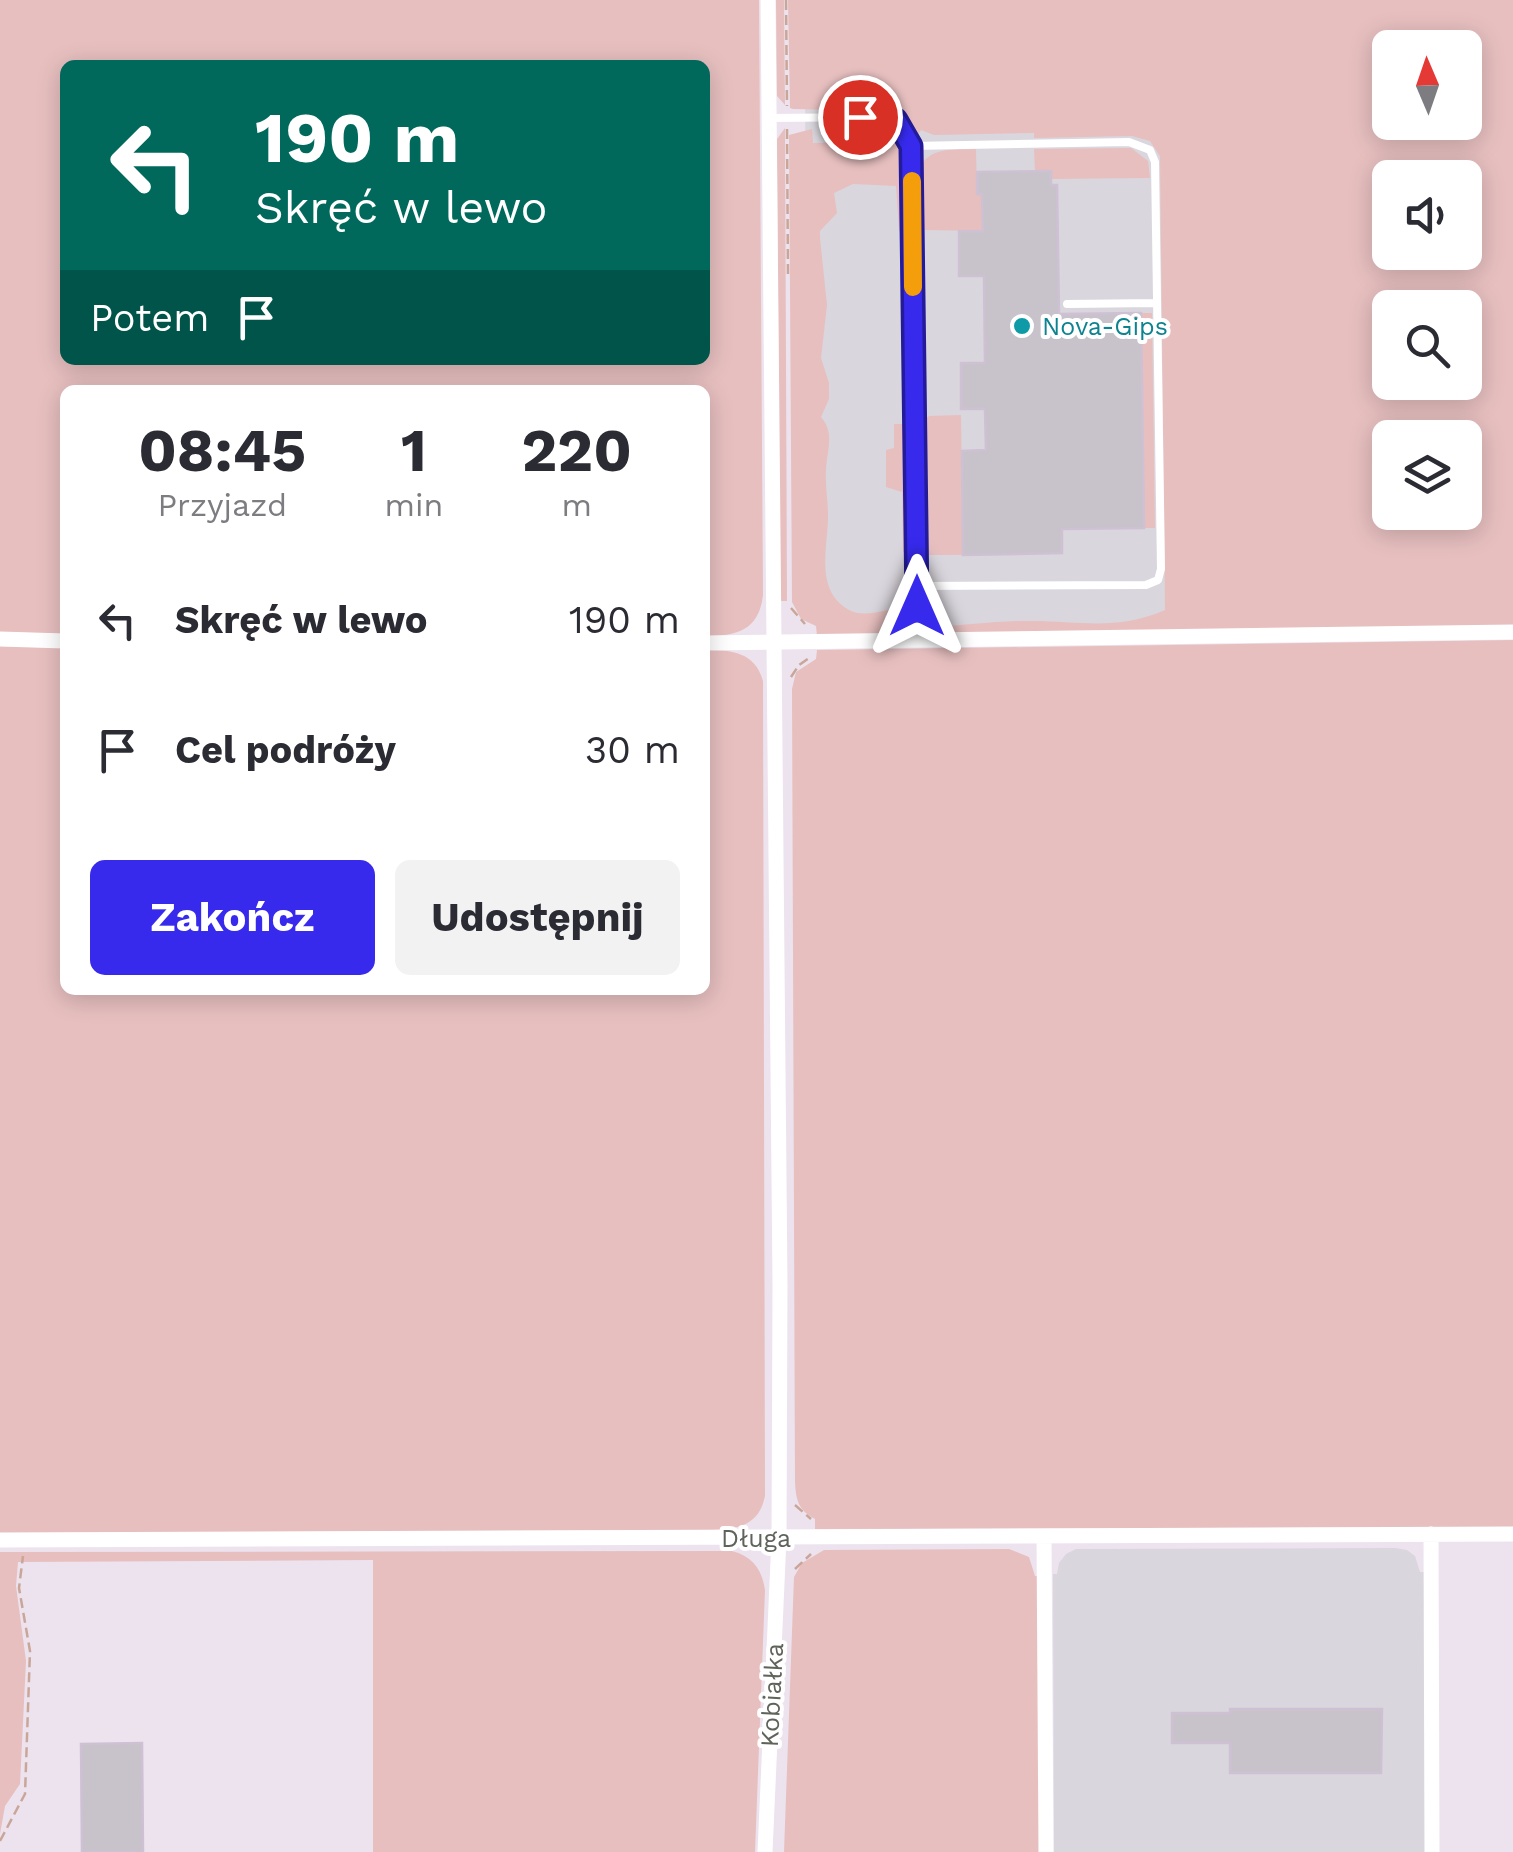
<!DOCTYPE html>
<html lang="pl">
<head>
<meta charset="utf-8">
<style>
  :root { --surface:#fff; --page:#f2f2f3; --text:#2b2b33; --muted:#7c7c81; --accent:#372aed }
  body { margin:0; font-family:"Work Sans",sans-serif; background:var(--page); color:var(--text); height:100vh; display:flex; flex-direction:column; font-size:38px; white-space:nowrap }
  * { box-sizing:border-box; margin:0 }
  p { font-size:32px; color:var(--muted) }
  .icon { flex:none; width:55px; height:55px; fill:none; stroke:currentColor; stroke-width:2; stroke-linecap:round; stroke-linejoin:round }
  .map { position:relative; flex:1; overflow:hidden }
  .drawer { position:absolute; left:60px; top:385px; width:650px; height:610px; display:flex; flex-direction:column; background:var(--surface); border-radius:15px; box-shadow:0 5px 25px #0003 }
  .drawer>* { flex:none }
  .guide { position:absolute; left:60px; top:60px; width:650px; height:305px; border-radius:15px; box-shadow:0 5px 25px #0003; background:#00695c; color:#fff; overflow:hidden }
  .needle { width:65px; rotate:358deg }
  .fabs { position:absolute; left:1372px; top:30px; display:grid; gap:20px }
  .fabs a { display:grid; place-items:center; width:110px; height:110px; border-radius:15px; background:var(--surface); box-shadow:0 5px 25px #0003; font-size:50px }
  .pin { position:absolute; display:grid; place-items:center; width:85px; height:85px; color:#fff; margin:-42px; border:5px solid #fff; border-radius:50%; box-shadow:0 2px 10px #0007 }
  .me { position:absolute; width:110px; margin:-55px; rotate:0deg; stroke-linejoin:round; filter:drop-shadow(0 0 8px #0008) }
  .turn { display:flex; align-items:center; gap:35px; height:210px; padding:0 30px; font-size:45px }
  .turn .icon { width:130px; height:130px; stroke-width:2.5 }
  .turn b { display:block; font-size:70px; line-height:85px }
  .then { display:flex; align-items:center; height:95px; padding:0 30px; background:#0003; gap:20px; font-size:38px }
  .eta { display:flex; justify-content:space-evenly; align-items:center; height:170px; text-align:center }
  .eta b { font-size:60px; font-weight:700; line-height:70px }
  .button { display:flex; gap:20px; margin-top:auto; padding:20px 30px }
  .button a { flex:1; height:115px; border-radius:15px; background:var(--accent); color:#fff; font-size:40px; font-weight:700; line-height:115px; text-align:center }
  .button a+a { background:var(--page); color:var(--text) }
  ul { padding:0; list-style:none }
  li { display:flex; align-items:center; gap:30px; height:130px; padding:0 30px }
  li div { flex:1 }
  li b { display:block; font-size:38px }
  li em { font-style:normal }
  .map>svg:first-child { display:block }
  .industrial { fill:#dad6dd }
  .green { fill:#e7bfbf; fill-rule:evenodd }
  .building { fill:#c8c2cb; stroke:#cdc1d3; stroke-width:2.5 }
  .lines { fill:none; stroke-linecap:round; stroke-linejoin:round }
  .path { stroke:#caa699; stroke-width:2.5; stroke-dasharray:10 5; stroke-linecap:butt }
  .service { stroke:#fff; stroke-width:8 }
  .minor { stroke:#fff; stroke-width:15 }
  .route-casing { stroke:#241b9a; stroke-width:25 }
  .route { stroke:#372aed; stroke-width:18 }
  .slow { stroke:#f59e0b; stroke-width:18 }
  .culture-dot { fill:#0f9aa8; stroke:#fff; stroke-width:4 }
  .labels { text-anchor:middle; dominant-baseline:central; stroke-width:8; stroke-linejoin:round; paint-order:stroke }
  .culture-label { font-size:25px; fill:#0d838f; stroke:#fff; text-anchor:start }
  .street-label { font-size:25px; fill:#5f645b; stroke:#fff }
</style>
</head>
<body>
<div class="map">
<svg width="1513" height="1852" viewBox="0 0 1513 1852">
  <rect width="100%" height="100%" fill="#ece3ee"/>
  <path class="industrial" d="M 1163,68 L 1170,623 L 849,628 L 808,593 L 805,75 Z
    M 1395,1548 L 1407,1550 L 1415,1556 L 1420,1572 L 1424,1572 L 1432,1852 L 1054,1852 L 1053,1574 L 1057,1574 L 1059,1563 L 1066,1554 L 1076,1549 Z"/>
  <path class="green" d="M 0,0 L 759,0 L 763,595 C 759,631 736,636 705,636 L 705,390 L 65,390 L 65,634 L 0,632 ZM 65,65 L 705,65 L 705,360 L 65,360 Z
    M 776,0 L 784,0 L 785,105 L 777,96 Z
    M 788,0 L 1513,0 L 1513,626 L 937,633 L 930,627 C 962,626 993,621 1025,621 C 1077,620 1115,632 1165,610 L 1160,156 L 1150,141 L 1132,136 L 1034,138 L 1034,133 L 934,135 L 921,130 L 918,135 L 901,116 L 889,111 L 793,109 L 790,108 ZM 1390,48 L 1465,48 L 1465,122 L 1390,122 ZM 1390,178 L 1465,178 L 1465,252 L 1390,252 ZM 1390,308 L 1465,308 L 1465,382 L 1390,382 ZM 1390,438 L 1465,438 L 1465,512 L 1390,512 Z
    M 785,128 L 787,601 L 780,601 L 777,139 Z
    M 812,129 L 813,143 L 903,142 L 904,146 L 906,232 L 899,231 L 896,186 L 853,184 L 834,193 L 837,213 L 820,231 L 820,238 L 827,305 L 821,358 L 829,383 L 829,399 L 821,417 C 835,433 827,450 826,469 C 825,485 828,500 828,516 C 828,548 814,590 849,610 C 865,619 892,608 910,605 L 911,615 L 885,616 L 885,627 L 906,627 L 896,635 L 817,636 L 816,626 L 801,619 L 792,602 L 789,135 Z
    M 1131,148 L 1148,161 L 1150,178 L 1051,179 L 1051,171 L 1035,171 L 1034,149 Z
    M 976,149 L 977,193 L 982,194 L 983,231 L 923,230 L 918,224 L 918,169 C 931,146 953,150 976,149 Z
    M 1141,313 L 1152,313 L 1155,528 L 1144,528 Z
    M 961,415 L 963,555 L 922,555 L 922,422 L 929,416 Z
    M 894,424 L 908,424 L 910,554 L 903,552 L 902,492 L 886,487 L 886,450 L 894,448 Z
    M 1513,640 L 1513,1527 L 815,1529 L 815,1519 C 798,1510 796,1500 795,1482 L 792,689 L 796,672 L 816,659 L 817,650 Z
    M 0,646 L 65,648 L 65,990 L 705,990 L 705,650 C 732,650 755,652 763,681 L 765,1496 C 759,1525 739,1529 712,1530 L 0,1533 Z
    M 1009,1549 L 1029,1557 L 1035,1576 L 1039,1576 L 1041,1852 L 784,1852 L 794,1577 L 802,1563 L 824,1550 Z
    M 732,1551 C 752,1556 762,1569 765,1590 L 755,1852 L 373,1852 L 373,1560 L 18,1562 L 16,1586 L 26,1661 L 20,1784 L 5,1806 L 0,1834 L 0,1552 Z"/>
  <path class="building" d="M 1051,171 L 1051,185 L 1057,185 L 1059,314 L 1141,313 L 1144,528 L 1062,529 L 1062,553 L 963,555 L 962,451 L 986,450 L 985,409 L 961,409 L 961,363 L 985,363 L 984,276 L 959,276 L 959,231 L 983,231 L 982,194 L 977,194 L 977,172 Z
    M 1230,1709 L 1382,1709 L 1381,1773 L 1230,1773 L 1230,1743 L 1172,1743 L 1172,1713 L 1230,1713 Z
    M 142,1743 L 143,1852 L 82,1852 L 81,1744 Z"/>
  <g class="lines">
    <path class="path" d="M 786,0 L 787,106
      M 787,129 L 788,276
      M 833,132 L 833,140 L 892,140
      M 791,608 L 805,624
      M 791,677 L 799,665 L 809,658
      M 795,1505 L 811,1519
      M 795,1569 L 811,1554
      M 0,1841 L 25,1794 L 30,1651 L 19,1588 L 23,1556"/>
    <path class="service" d="M 769,118 L 884,117 L 896,121 L 910,139 L 917,638
      M 911,146 L 1129,142 L 1150,150 L 1155,162 L 1161,569 L 1158,580 L 1146,585 L 917,586
      M 1067,304 L 1157,303"/>
    <path class="minor" d="M 0,639 L 65,641
      M 705,643 L 1513,632
      M 1431,1534 L 1432,1852
      M 1044,1536 L 1046,1852
      M 0,1540 L 1513,1534
      M 765,1852 L 779,1538 L 780,1285 L 768,0"/>
  </g>
  <g class="lines">
    <defs>
      <path id="route" d="M 860,117 L 896,120 L 911,146 L 917,606"/>
    </defs>
    <use href="#route" class="route-casing"/>
    <use href="#route" class="route"/>
    <path class="slow" d="M 912,181 L 913,287"/>
  </g>
  <circle class="culture-dot" cx="1022" cy="326" r="10"/>
  <g class="labels">
    <g class="culture-label">
      <text x="1042" y="326">Nova-Gips</text>
    </g>
    <g class="street-label">
      <text x="756" y="1538">Długa</text>
      <text transform="translate(772 1695) rotate(-87)">Kobiałka</text>
    </g>
  </g>
</svg>
<div class="fabs">
<a><svg class="needle" viewBox="-14 -14 28 28"><path d="M0-13l5 13h-10z" fill="#e53935"/><path d="M0 13l5-13h-10z" fill="#7c7c81"/></svg></a>
<a><svg class="icon" aria-label="sound" viewBox="0 0 24 24"><path d="M4 9h4l5-4v14l-5-4H4zM17 9q2 3 0 6"/></svg></a>
<a><svg class="icon" aria-label="search" viewBox="0 0 24 24"><circle cx="10" cy="10" r="6"/><path d="M15 15l6 6"/></svg></a>
<a><svg class="icon" aria-label="layers" viewBox="0 0 24 24"><path d="M12 4l9 5-9 5-9-5zM3 14l9 5 9-5"/></svg></a>
</div>
<div class="pin" style="left:860px;top:117px;background:#d93025"><svg class="icon" aria-label="arrive" viewBox="0 0 24 24"><path d="M6 21V4h12l-3 4 3 4H6"/></svg></div>
<svg class="me" style="left:917px;top:606px" viewBox="-20 -20 40 40"><path d="M0-17L14 15 0 8-14 15z" fill="#372aed" stroke="#fff" stroke-width="4"/></svg>
<div class="guide">
<div class="turn"><svg class="icon" aria-label="left" viewBox="0 0 24 24"><path d="M17 20v-9H6M10 6l-5 5 5 5"/></svg><div><b>190 m</b>Skręć w lewo</div></div>
<div class="then">Potem<svg class="icon" aria-label="arrive" viewBox="0 0 24 24"><path d="M6 21V4h12l-3 4 3 4H6"/></svg></div>
</div>
<section class="drawer">
<div class="eta">
<div><b>08:45</b><p>Przyjazd</p></div>
<div><b>1</b><p>min</p></div>
<div><b>220</b><p>m</p></div>
</div>
<ul>
<li><svg class="icon" aria-label="left" viewBox="0 0 24 24"><path d="M17 20v-9H6M10 6l-5 5 5 5"/></svg><div><b>Skręć w lewo</b></div><em>190 m</em></li>
<li><svg class="icon" aria-label="arrive" viewBox="0 0 24 24"><path d="M6 21V4h12l-3 4 3 4H6"/></svg><div><b>Cel podróży</b></div><em>30 m</em></li>
</ul>
<div class="button"><a>Zakończ</a><a>Udostępnij</a></div>
</section>
</div>
</body>
</html>
